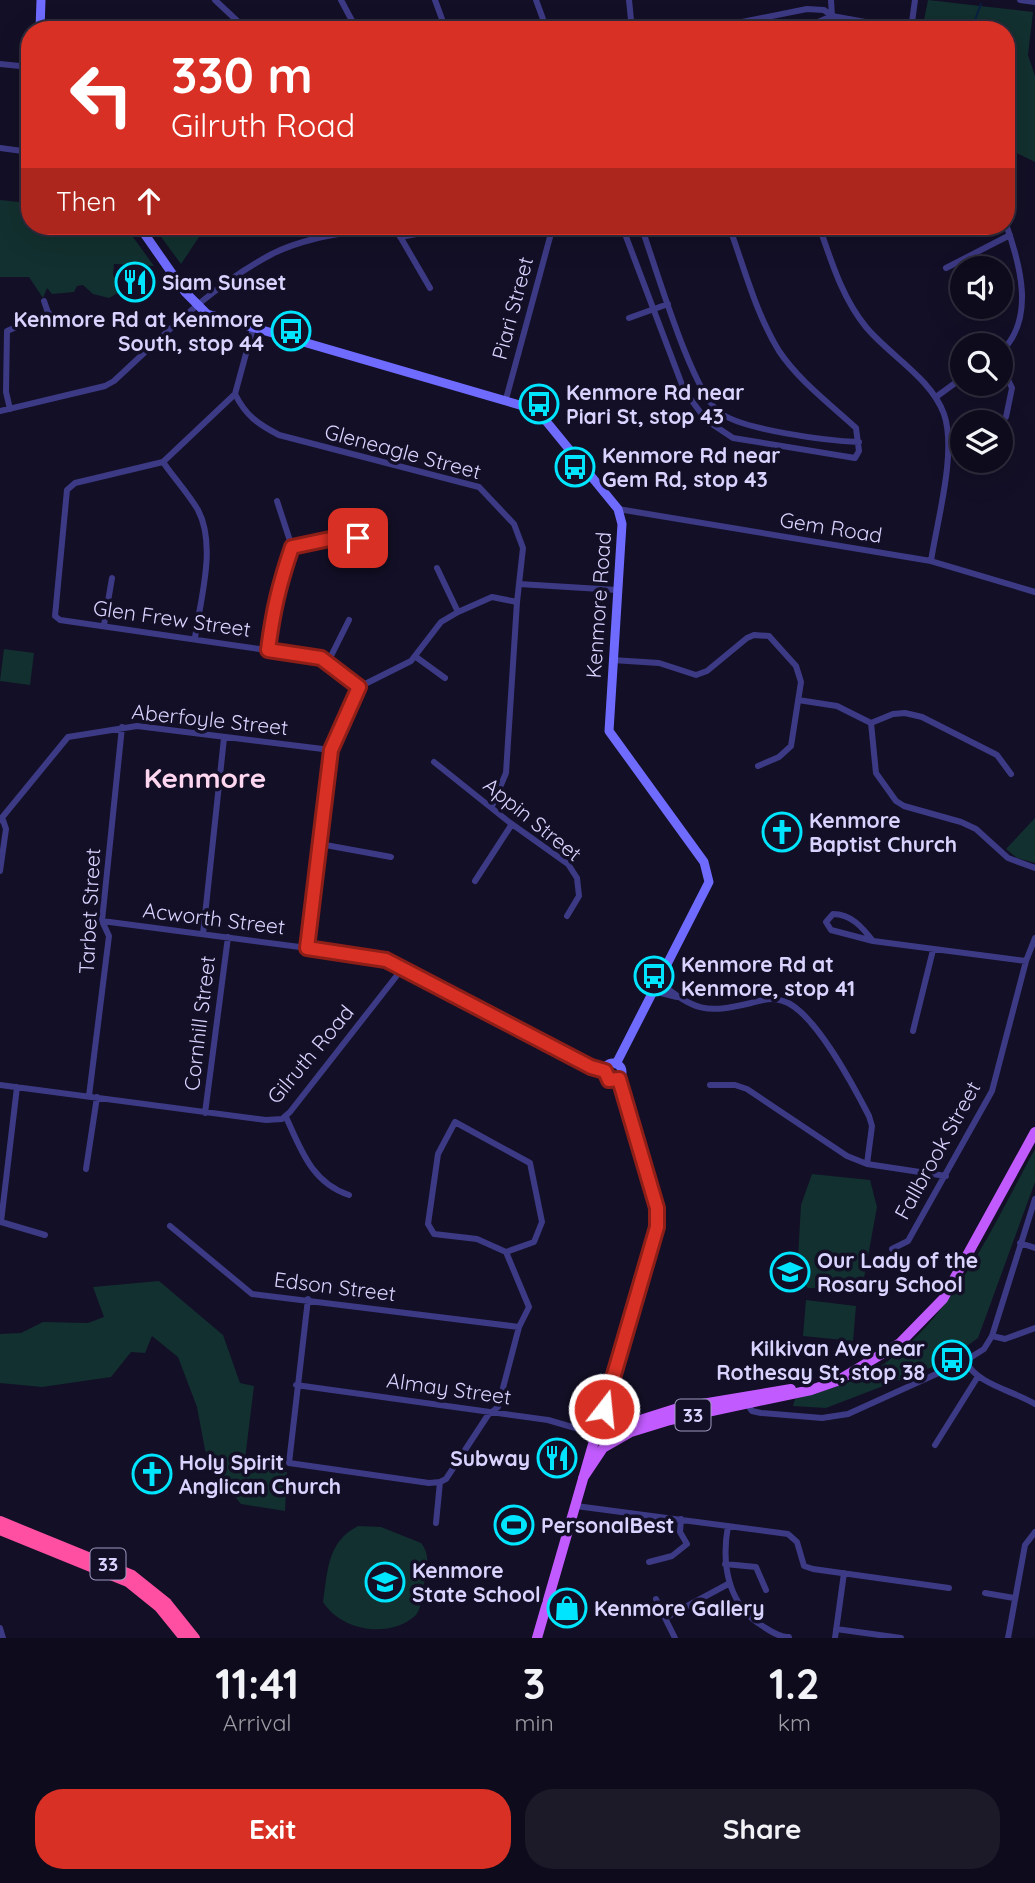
<!DOCTYPE html>
<html lang="en">
<head>
<meta charset="utf-8">
<style>
  :root { --surface:#0e0b1c; --page:#1c1929; --text:#f1f3f6; --muted:#9b9ba3; --line:#2e2b3b; --accent:#d93025 }
  body { margin:0; font-family:Quicksand,sans-serif; background:var(--page); color:var(--text); height:100vh; display:flex; flex-direction:column; font-size:26px; white-space:nowrap }
  * { box-sizing:border-box; margin:0 }
  p { font-size:23px; color:var(--muted) }
  .icon { flex:none; width:38px; height:38px; fill:none; stroke:currentColor; stroke-width:2; stroke-linecap:round; stroke-linejoin:round }
  .map { position:relative; height:1638px; overflow:hidden }
  .side { display:flex; flex-direction:column; background:var(--surface); flex:1 }
  .side>* { flex:none }
  .top-card { position:absolute; left:21px; top:21px; width:994px; height:214px; border-radius:28px; box-shadow:0 7px 28px #0002,0 0 0 2px var(--line); background:#d93025; color:#fff; overflow:hidden }
  .tools { position:absolute; left:950px; top:256px; display:grid; gap:14px }
  .tools a { display:grid; place-items:center; width:63px; height:63px; border-radius:50%; background:var(--surface); box-shadow:0 7px 28px #0002,0 0 0 2px var(--line); font-size:35px }
  .pin { position:absolute; display:grid; place-items:center; width:60px; height:60px; color:#fff; margin:-30px; border-radius:14px; box-shadow:0 4px 10px #0006 }
  .me { position:absolute; width:77px; margin:-38px; rotate:16deg; stroke-linejoin:round; filter:drop-shadow(0 0 5px #0008) }
  .turn { display:flex; align-items:center; gap:24px; height:147px; padding:0 35px; font-size:32px }
  .turn .icon { width:91px; height:91px; stroke-width:2.5 }
  .turn b { display:block; font-size:49px; line-height:60px }
  .then { display:flex; align-items:center; height:66px; padding:0 35px; background:#0003; gap:14px; font-size:26px }
  .eta { display:flex; justify-content:space-evenly; align-items:center; height:119px; text-align:center }
  .eta b { font-size:42px; font-weight:700; line-height:49px }
  .primary-button { display:flex; gap:14px; margin-top:auto; padding:14px 35px }
  .primary-button a { flex:1; height:80px; border-radius:28px; background:var(--accent); color:#fff; font-size:28px; font-weight:700; line-height:80px; text-align:center }
  .primary-button a+a { background:var(--page); color:var(--text) }
  .map>svg:first-child { display:block }
  .green { fill:#12302f }
  .lines { fill:none; stroke-linecap:round; stroke-linejoin:round }
  .stream { stroke:#0a1f44; stroke-width:2 }
  .street { stroke:#3d3a85; stroke-width:6 }
  .secondary { stroke:#6f6bff; stroke-width:9 }
  .primary { stroke:#c25bff; stroke-width:10 }
  .highway { stroke:#ff4fa3; stroke-width:10 }
  .route-casing { stroke:#8d1f18; stroke-width:18 }
  .route { stroke:#d93025; stroke-width:12 }
  .labels { text-anchor:middle; dominant-baseline:central; stroke-width:7; stroke-linejoin:round; paint-order:stroke }
  .shield { fill:#130f26; stroke:#9e99be; stroke-width:2 }
  .shield-label { font-size:19px; font-weight:bold; fill:#d9d4ff }
  .poi-label { font-size:21px; font-weight:bold; fill:#d9d4ff; stroke:#130f26; text-anchor:start }
  .street-label { font-size:21px; fill:#d9d4ff; stroke:#130f26 }
  .district-label { font-size:28px; font-weight:bold; fill:#ffd6f0; stroke:#130f26 }
</style>
</head>
<body>
<div class="map">
<svg width="1035" height="1638" viewBox="0 0 1035 1638">
  <rect width="100%" height="100%" fill="#130f26"/>
  <path class="green" d="M 928,0 L 1033,12 L 1028,55 L 1035,76 L 1035,162 L 1006,148 L 1006,30 L 922,30 Z
    M 0,200 L 30,203 L 30,226 L 125,226 L 154,266 L 114,264 L 113,275 L 123,290 L 109,298 L 93,294 L 83,285 L 77,286 L 74,292 L 52,294 L 47,288 L 43,298 L 29,277 L 0,277 Z
    M 153,226 L 223,226 L 201,234 L 181,264 Z
    M 4,649 L 34,653 L 30,685 L 0,681 Z
    M 1035,818 L 1035,863 L 1017,858 L 1006,849 Z
    M 1035,1149 L 1035,1182 L 978,1338 L 943,1363 L 826,1408 L 793,1406 L 795,1399 C 817,1392 841,1387 861,1377 C 946,1336 992,1227 1035,1149 Z
    M 812,1174 L 870,1180 L 877,1207 L 862,1289 L 808,1288 L 797,1275 L 801,1205 Z
    M 159,1281 L 223,1335 L 240,1383 L 254,1386 L 244,1467 L 287,1472 L 285,1511 L 241,1504 L 219,1477 L 205,1450 L 197,1407 L 178,1357 L 152,1336 L 145,1353 L 131,1352 L 111,1377 L 42,1387 L 0,1383 L 0,1334 L 21,1333 L 43,1322 L 88,1323 L 104,1317 L 93,1287 Z
    M 806,1300 L 856,1306 L 853,1341 L 803,1336 Z
    M 358,1526 L 381,1527 L 421,1543 C 431,1555 427,1569 424,1584 C 422,1594 422,1607 416,1615 C 392,1638 343,1633 323,1602 C 328,1570 327,1542 358,1526 Z"/>
  <g class="lines">
    <path class="stream" d="M 971,30 L 981,4"/>
    <path class="street" d="M 215,0 L 247,30
      M 341,0 L 357,30
      M 435,0 L 446,30
      M 536,0 L 547,30
      M 629,0 L 632,30
      M 831,0 L 832,16
      M 1020,0 L 1035,2
      M 702,30 L 807,9 L 824,10 L 832,16
      M 781,30 L 811,25 L 832,16 L 904,29 L 912,22 L 915,0
      M 0,64 L 30,67
      M 0,148 L 30,152
      M 394,226 L 430,288
      M 622,226 L 684,390 L 706,420 L 733,438 L 855,458 L 859,451 L 856,428 C 830,404 799,381 779,351 C 756,314 744,267 729,226
      M 641,226 C 655,264 691,390 719,412 C 741,430 829,441 859,442
      M 819,226 C 831,260 842,298 866,327 C 889,355 931,378 944,414 C 957,452 937,521 931,561
      M 400,237 L 460,226
      M 946,268 L 1010,235
      M 44,301 L 52,324
      M 629,318 L 668,304
      M 253,328 L 235,394 C 246,416 258,424 279,435 L 479,487 L 514,524 L 523,548 L 517,602 L 506,773 L 492,806
      M 1001,352 C 1035,319 1021,267 1006,224
      M 1001,365 L 1012,388 L 1006,417
      M 235,394 L 163,462 L 75,483 L 67,490 L 55,616 L 60,620 L 321,658 L 359,687
      M 936,397 L 962,378
      M 506,399 L 553,226
      M 10,409 L 6,392 L 7,331 L 49,313
      M 0,411 L 105,386 L 114,381 C 164,335 211,286 272,254 C 305,237 346,233 382,226
      M 163,462 C 174,478 188,493 198,510 C 217,546 200,600 195,638
      M 277,501 L 292,547
      M 618,509 L 931,561 L 1035,592
      M 437,568 L 458,612
      M 519,584 L 617,590
      M 104,625 L 112,578
      M 268,650 L 275,596 L 292,547 L 343,536 L 358,538
      M 416,657 L 445,678
      M 612,660 L 659,663 L 696,675 L 707,671 L 747,638 L 754,635 L 769,636 L 796,666 L 801,682 L 791,746 L 779,757 L 758,766
      M 328,662 L 349,620
      M 359,687 L 411,661 L 441,622 L 458,612 L 492,597 L 517,602
      M 798,700 L 837,706 L 871,723 L 876,773 L 896,801 L 904,806 L 961,822 L 976,829 L 1008,858 L 1035,868
      M 871,723 L 893,714 L 905,713 L 922,717 L 997,755 L 1011,774
      M 434,762 L 509,822 L 568,864 L 577,878 L 579,896 L 567,916
      M 0,820 L 68,737 L 137,726 L 331,750
      M 320,844 L 391,857
      M 0,871 L 6,829 L 3,820
      M 475,881 L 512,824
      M 102,921 L 376,957 L 591,1067 L 605,1071
      M 203,934 L 224,738
      M 873,941 L 831,930 L 826,922 L 833,914 C 851,914 862,927 873,941 L 1026,961
      M 307,948 L 331,750 L 359,687
      M 658,981 C 695,1011 705,1014 751,1003 C 762,1000 772,997 783,1001 C 814,1010 854,1087 869,1116 L 872,1126 L 867,1164
      M 653,991 L 677,997
      M 913,1031 L 933,950
      M 0,1085 L 266,1120 L 282,1119 L 290,1112 L 402,969
      M 710,1085 L 735,1085 L 747,1089 L 847,1156 L 867,1164 L 946,1176
      M 17,1087 L 1,1222 L 45,1235
      M 89,1096 L 109,936 L 102,921 L 122,727
      M 205,1113 L 228,937
      M 286,1117 C 301,1150 312,1183 349,1195
      M 86,1169 L 97,1097
      M 170,1226 L 252,1294 L 519,1327
      M 1020,1243 L 1035,1248
      M 892,1249 L 908,1241 L 992,1091 L 1026,961 L 1035,938
      M 308,1299 L 289,1463 L 429,1483 L 440,1482
      M 992,1336 L 1005,1339 L 1035,1328
      M 965,1361 C 978,1385 1012,1390 1035,1404
      M 296,1385 L 548,1420 L 596,1434
      M 746,1402 L 752,1411 L 761,1413 L 822,1418 L 848,1414 L 965,1361 L 984,1349 L 992,1336 L 1035,1199
      M 935,1445 L 977,1378
      M 576,1506 L 788,1534 L 797,1542 L 804,1566 L 813,1569 L 949,1588
      M 436,1523 L 440,1482 L 446,1479 L 488,1415 L 498,1407 L 519,1327 L 529,1307 L 506,1252 L 477,1239 L 434,1234 L 428,1224 L 438,1154 L 455,1122 L 530,1163 L 542,1222 L 534,1242 L 506,1252
      M 728,1526 C 721,1565 728,1606 764,1627 C 772,1632 781,1638 789,1637
      M 649,1562 L 672,1556 L 687,1544 L 680,1532 L 681,1519
      M 725,1564 L 756,1567 L 766,1590
      M 985,1593 L 1014,1598
      M 656,1599 L 665,1618 L 730,1583
      M 665,1618 L 675,1638
      M 0,1628 L 3,1638
      M 836,1629 L 901,1638
      M 835,1638 L 844,1573
      M 1008,1638 L 1025,1545 L 1035,1532"/>
    <path class="secondary" d="M 40,30 L 41,0
      M 139,226 L 185,292 L 207,314 L 530,408 L 546,421 L 618,509 L 622,524 L 609,731 L 704,862 L 709,882 L 616,1064
      M604 1072a9 9 0 1 1 18 0a9 9 0 1 1-18 0Z
      M 596,1434 L 657,1227 L 657,1208 L 619,1079"/>
    <path class="primary" d="M 609,1391 L 612,1396 L 611,1415 L 619,1421 L 627,1421
      M 583,1478 L 603,1448 L 631,1432 L 670,1420 L 811,1390 L 837,1381 L 900,1343 L 943,1299 L 1035,1132
      M 537,1638 L 596,1434 L 678,1408 L 791,1389"/>
    <path class="highway" d="M 0,1521 L 132,1575 L 167,1603 L 195,1638
      M 0,1530 L 128,1582 L 159,1607 L 184,1638"/>
  </g>
  <g class="lines">
    <defs>
      <path id="route" d="M 358,538 L 344,536 L 292,547 C 279,585 273,611 268,650 L 321,658 L 359,687 L 331,750 L 307,948 L 386,960 L 591,1067 L 605,1071 L 609,1080 L 619,1079 L 657,1208 L 657,1227 L 604,1409"/>
    </defs>
    <use href="#route" class="route-casing"/>
    <use href="#route" class="route"/>
  </g>
  <defs>
    <symbol id="restaurant-ring" viewBox="-11 -11 22 22"><circle r="9.5" fill="#130f26" stroke="#00e5ff" stroke-width="1.5"/><path d="M-5-6h1v4h1v-4h1v4h1v-4h1v5L-1.5 .5V6h-2V.5L-5-1ZM5-6V6H3V1.5H1.5Q1.5-4 5-6Z" fill="#00e5ff"/></symbol>
    <symbol id="bus-ring" viewBox="-11 -11 22 22"><circle r="9.5" fill="#130f26" stroke="#00e5ff" stroke-width="1.5"/><path d="M-5-6H5V4H4V6H2V4H-2V6H-4V4H-5ZM-3.5-4V0h7V-4ZM-3.5 1.2v1.5H-2V1.2ZM2 1.2v1.5H3.5V1.2Z" fill="#00e5ff"/></symbol>
    <symbol id="church-ring" viewBox="-11 -11 22 22"><circle r="9.5" fill="#130f26" stroke="#00e5ff" stroke-width="1.5"/><path d="M-1.2-6h2.4v3.5h3.3v2.4h-3.3V6h-2.4V-.1h-3.3v-2.4h3.3Z" fill="#00e5ff"/></symbol>
    <symbol id="school-ring" viewBox="-11 -11 22 22"><circle r="9.5" fill="#130f26" stroke="#00e5ff" stroke-width="1.5"/><path d="M0-5L7-2L0 1L-7-2ZM-4 1L0 2.5L4 1V4Q0 6-4 4Z" fill="#00e5ff"/></symbol>
    <symbol id="stadium-ring" viewBox="-11 -11 22 22"><circle r="9.5" fill="#130f26" stroke="#00e5ff" stroke-width="1.5"/><path d="M0-5a6.5 5 0 1 0 0 10a6.5 5 0 1 0 0-10ZM-3.5-1.8h7v3.6h-7Z" fill="#00e5ff"/></symbol>
    <symbol id="shop-ring" viewBox="-11 -11 22 22"><circle r="9.5" fill="#130f26" stroke="#00e5ff" stroke-width="1.5"/><path d="M-5-2.5h2.3a2.7 3.5 0 0 1 5.4 0H5L5.5 6h-11ZM-1.5-2.5h3a1.5 2.3 0 0 0-3 0Z" fill="#00e5ff"/></symbol>
  </defs>
  <g fill-rule="evenodd">
    <use href="#restaurant-ring" x="113" y="260" width="44" height="44"/>
    <use href="#bus-ring" x="269" y="309" width="44" height="44"/>
    <use href="#bus-ring" x="517" y="382" width="44" height="44"/>
    <use href="#bus-ring" x="553" y="445" width="44" height="44"/>
    <use href="#church-ring" x="760" y="810" width="44" height="44"/>
    <use href="#bus-ring" x="632" y="954" width="44" height="44"/>
    <use href="#school-ring" x="768" y="1250" width="44" height="44"/>
    <use href="#bus-ring" x="930" y="1338" width="44" height="44"/>
    <use href="#restaurant-ring" x="535" y="1436" width="44" height="44"/>
    <use href="#church-ring" x="130" y="1452" width="44" height="44"/>
    <use href="#stadium-ring" x="492" y="1503" width="44" height="44"/>
    <use href="#school-ring" x="363" y="1560" width="44" height="44"/>
    <use href="#shop-ring" x="545" y="1586" width="44" height="44"/>
  </g>
  <g class="labels">
    <g class="shield">
      <rect x="675.5" y="1399.5" width="35" height="31" rx="5"/>
      <rect x="90.5" y="1548.5" width="35" height="31" rx="5"/>
    </g>
    <g class="shield-label">
      <text x="693" y="1415">33</text>
      <text x="108" y="1564">33</text>
    </g>
    <g class="poi-label">
      <text x="162" y="282">Siam Sunset</text>
      <text x="264" y="319" text-anchor="end">Kenmore Rd at Kenmore<tspan x="264" dy="24">South, stop 44</tspan></text>
      <text x="566" y="392">Kenmore Rd near<tspan x="566" dy="24">Piari St, stop 43</tspan></text>
      <text x="602" y="455">Kenmore Rd near<tspan x="602" dy="24">Gem Rd, stop 43</tspan></text>
      <text x="809" y="820">Kenmore<tspan x="809" dy="24">Baptist Church</tspan></text>
      <text x="681" y="964">Kenmore Rd at<tspan x="681" dy="24">Kenmore, stop 41</tspan></text>
      <text x="817" y="1260">Our Lady of the<tspan x="817" dy="24">Rosary School</tspan></text>
      <text x="925" y="1348" text-anchor="end">Kilkivan Ave near<tspan x="925" dy="24">Rothesay St, stop 38</tspan></text>
      <text x="530" y="1458" text-anchor="end">Subway</text>
      <text x="179" y="1462">Holy Spirit<tspan x="179" dy="24">Anglican Church</tspan></text>
      <text x="541" y="1525">PersonalBest</text>
      <text x="412" y="1570">Kenmore<tspan x="412" dy="24">State School</tspan></text>
      <text x="594" y="1608">Kenmore Gallery</text>
    </g>
    <g class="street-label">
      <text transform="translate(512 308) rotate(-75)">Piari Street</text>
      <text transform="translate(403 451) rotate(15)">Gleneagle Street</text>
      <text transform="translate(831 527) rotate(9)">Gem Road</text>
      <text transform="translate(598 605) rotate(-86)">Kenmore Road</text>
      <text transform="translate(172 618) rotate(8)">Glen Frew Street</text>
      <text transform="translate(210 719) rotate(6)">Aberfoyle Street</text>
      <text transform="translate(533 819) rotate(39)">Appin Street</text>
      <text transform="translate(89 911) rotate(-87)">Tarbet Street</text>
      <text transform="translate(214 918) rotate(7)">Acworth Street</text>
      <text transform="translate(199 1023) rotate(-83)">Cornhill Street</text>
      <text transform="translate(310 1054) rotate(-50)">Gilruth Road</text>
      <text transform="translate(937 1150) rotate(-61)">Fallbrook Street</text>
      <text transform="translate(335 1286) rotate(7)">Edson Street</text>
      <text transform="translate(449 1388) rotate(8)">Almay Street</text>
    </g>
    <g class="district-label">
      <text x="205" y="777">Kenmore</text>
    </g>
  </g>
</svg>
<div class="tools">
<a><svg class="icon" aria-label="sound" viewBox="0 0 24 24"><path d="M4 9h4l5-4v14l-5-4H4zM17 9q2 3 0 6"/></svg></a>
<a><svg class="icon" aria-label="search" viewBox="0 0 24 24"><circle cx="10" cy="10" r="6"/><path d="M15 15l6 6"/></svg></a>
<a><svg class="icon" aria-label="layers" viewBox="0 0 24 24"><path d="M12 4l9 5-9 5-9-5zM3 14l9 5 9-5"/></svg></a>
</div>
<div class="pin" style="left:358px;top:538px;background:#d93025"><svg class="icon" aria-label="arrive" viewBox="0 0 24 24"><path d="M6 21V4h12l-3 4 3 4H6"/></svg></div>
<svg class="me" style="left:604px;top:1409px" viewBox="-20 -20 40 40"><circle r="17" fill="#d93025" stroke="#fff" stroke-width="3"/><path d="M0-11L8 9 0 5-8 9z" fill="#fff"/></svg>
<div class="top-card">
<div class="turn"><svg class="icon" aria-label="left" viewBox="0 0 24 24"><path d="M17 20v-9H6M10 6l-5 5 5 5"/></svg><div><b>330 m</b>Gilruth Road</div></div>
<div class="then">Then<svg class="icon" aria-label="ahead" viewBox="0 0 24 24"><path d="M12 20V5M6 11l6-6 6 6"/></svg></div>
</div>
</div>
<section class="side">
<div class="eta">
<div><b>11:41</b><p>Arrival</p></div>
<div><b>3</b><p>min</p></div>
<div><b>1.2</b><p>km</p></div>
</div>
<div class="primary-button"><a>Exit</a><a>Share</a></div>
</section>
</body>
</html>
